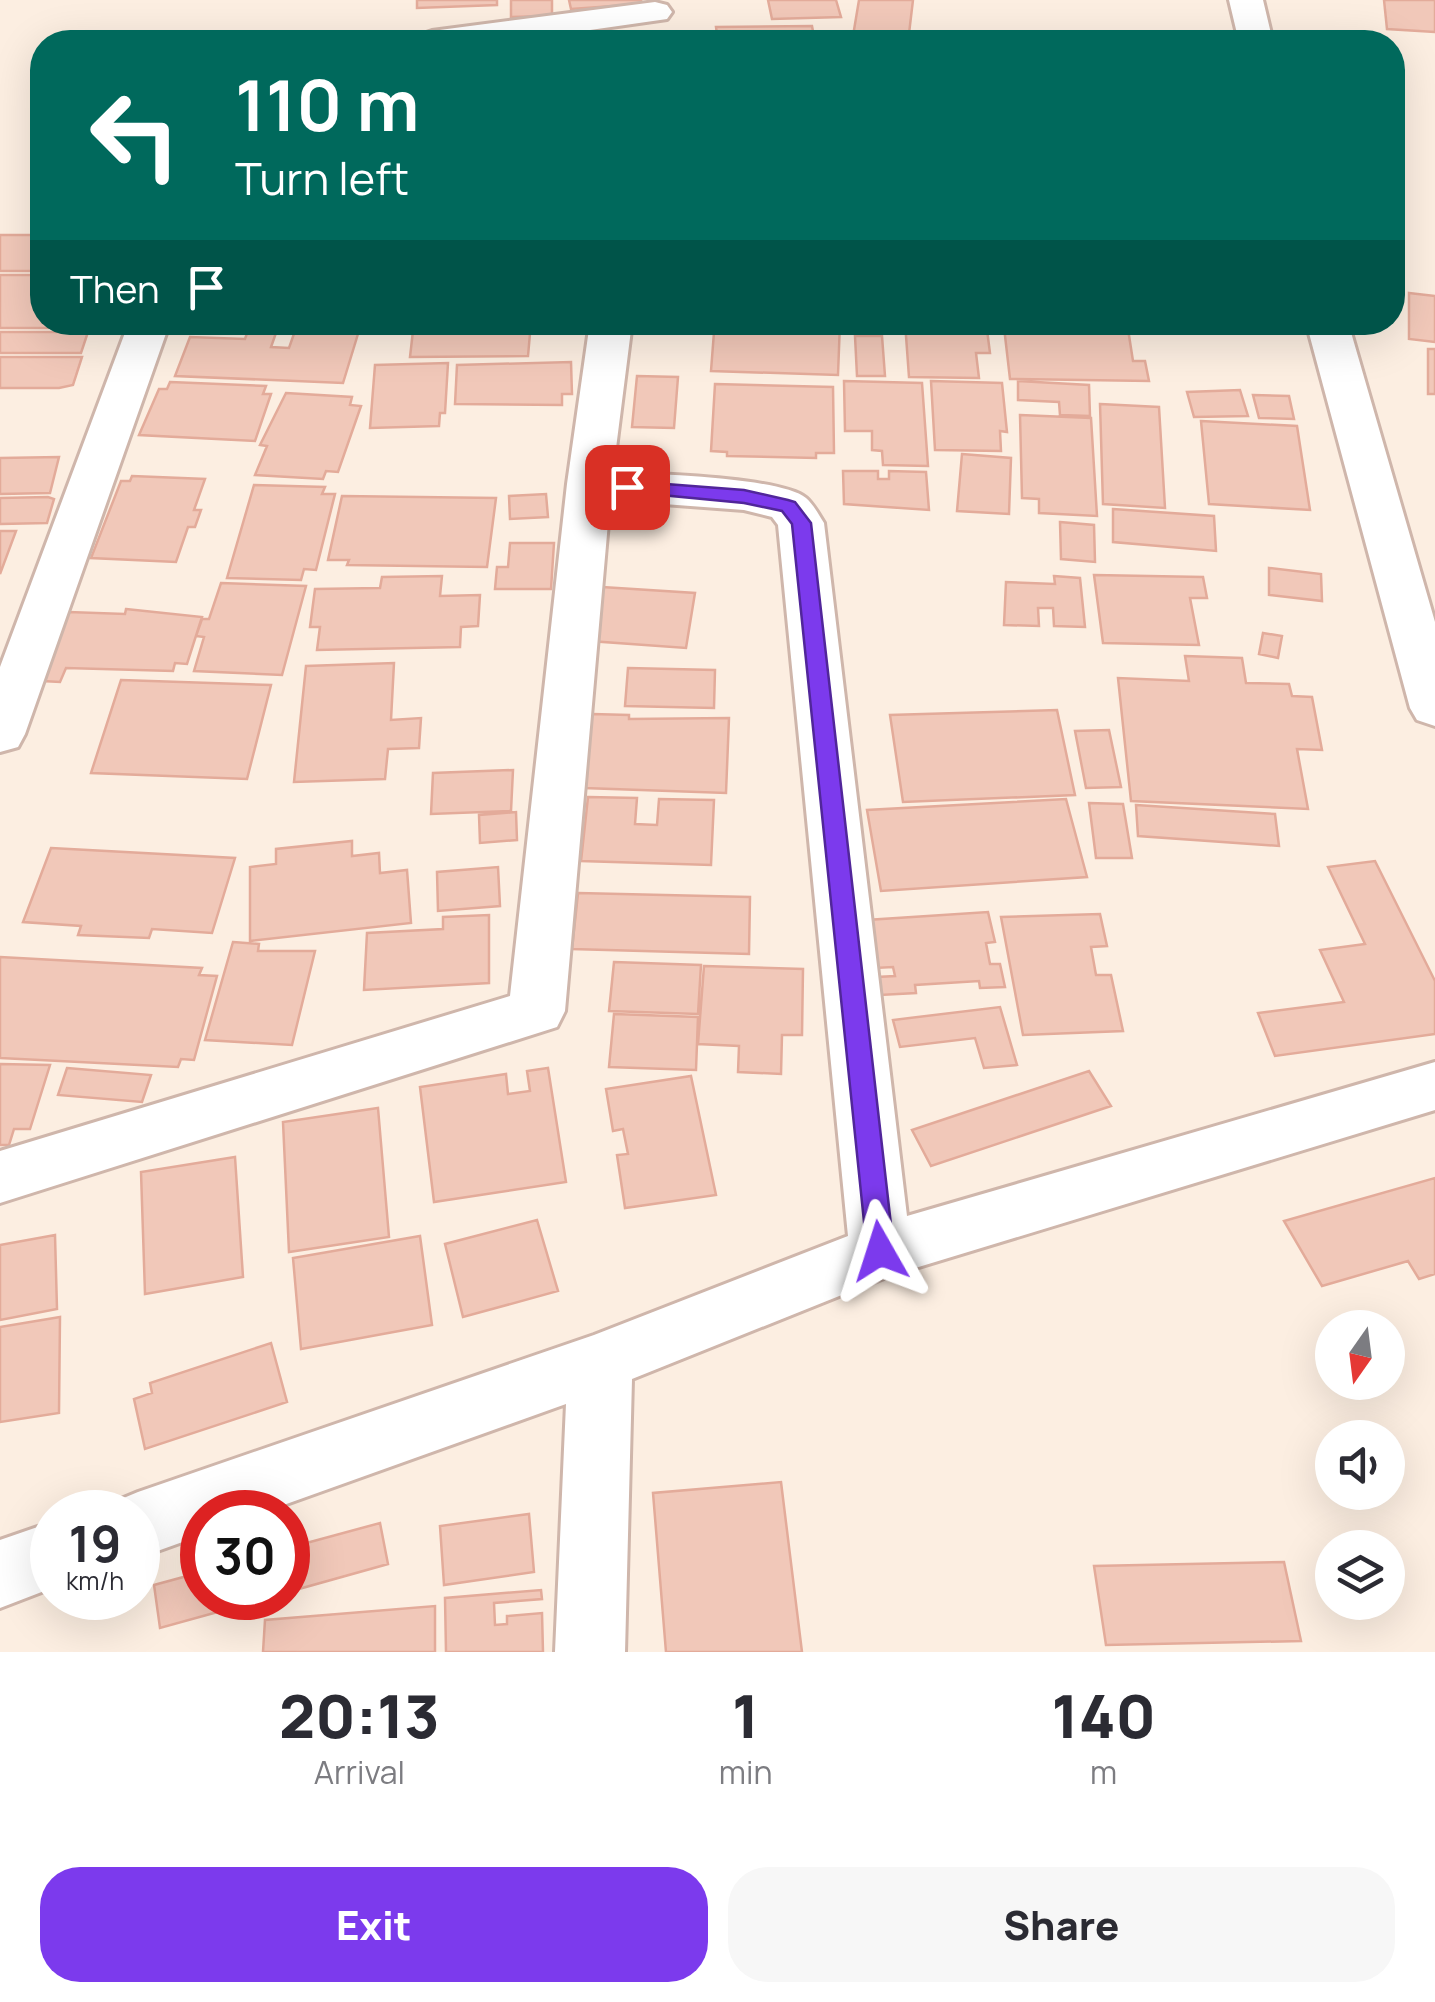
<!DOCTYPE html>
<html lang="en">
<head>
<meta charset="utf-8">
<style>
  :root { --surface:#fff; --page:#f7f7f7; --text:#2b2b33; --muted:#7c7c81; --accent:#7c3aed }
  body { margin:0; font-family:Manrope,sans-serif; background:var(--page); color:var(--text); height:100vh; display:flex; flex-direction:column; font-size:38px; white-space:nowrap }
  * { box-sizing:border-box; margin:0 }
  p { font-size:32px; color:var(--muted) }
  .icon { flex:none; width:55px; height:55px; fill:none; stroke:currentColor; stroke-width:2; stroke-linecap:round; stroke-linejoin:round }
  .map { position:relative; height:1652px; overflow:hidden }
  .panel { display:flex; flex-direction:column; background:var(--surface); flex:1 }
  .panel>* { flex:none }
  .guide { position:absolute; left:30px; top:30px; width:1375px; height:305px; border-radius:40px; box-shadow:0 10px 40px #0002; background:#00695c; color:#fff; overflow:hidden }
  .needle { width:65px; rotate:194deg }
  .fabs { position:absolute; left:1315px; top:1310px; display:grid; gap:20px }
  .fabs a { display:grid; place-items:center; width:90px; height:90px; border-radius:50%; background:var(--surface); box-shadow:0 10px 40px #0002; font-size:50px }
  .speed { position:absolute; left:30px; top:1490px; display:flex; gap:20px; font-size:50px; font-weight:700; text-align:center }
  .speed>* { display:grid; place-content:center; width:130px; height:130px; border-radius:50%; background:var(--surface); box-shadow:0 10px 40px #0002; line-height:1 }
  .speed small { font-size:25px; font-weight:400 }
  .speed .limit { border:15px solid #d22; background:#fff; color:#111 }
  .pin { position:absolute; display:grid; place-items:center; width:85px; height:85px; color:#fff; margin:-42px; border-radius:20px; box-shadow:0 5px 15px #0006 }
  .me { position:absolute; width:110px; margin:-55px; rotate:354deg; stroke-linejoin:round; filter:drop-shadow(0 0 8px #0008) }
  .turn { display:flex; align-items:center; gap:35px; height:210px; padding:0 40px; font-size:45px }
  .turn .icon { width:130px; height:130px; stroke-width:2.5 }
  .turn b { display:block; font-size:70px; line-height:85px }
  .then { display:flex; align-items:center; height:95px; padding:0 40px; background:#0003; gap:20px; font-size:38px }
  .eta { display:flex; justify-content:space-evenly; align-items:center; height:170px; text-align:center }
  .eta b { font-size:60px; font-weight:800; line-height:70px }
  .cta { display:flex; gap:20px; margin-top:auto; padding:20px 40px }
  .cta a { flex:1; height:115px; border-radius:40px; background:var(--accent); color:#fff; font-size:40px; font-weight:800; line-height:115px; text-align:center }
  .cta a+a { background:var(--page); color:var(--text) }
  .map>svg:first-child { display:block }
  .building { fill:#f1c8b9; stroke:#e3ab9a; stroke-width:2.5; fill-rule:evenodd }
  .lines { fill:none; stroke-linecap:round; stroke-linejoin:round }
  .street-casing { stroke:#cfb6ab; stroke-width:6 }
  .street { fill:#fff; fill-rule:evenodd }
  .route { fill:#7c3aed; stroke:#51269a; stroke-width:2.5 }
</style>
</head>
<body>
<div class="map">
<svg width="1435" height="1652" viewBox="0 0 1435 1652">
  <rect width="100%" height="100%" fill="#fceee1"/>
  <path class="building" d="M 417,0 L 497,0 L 497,5 L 417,8 Z
    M 511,0 L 552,0 L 552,16 L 511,17 Z
    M 569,0 L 641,0 L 642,4 L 571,9 Z
    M 768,0 L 836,0 L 841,17 L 772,19 Z
    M 859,0 L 913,0 L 908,42 L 852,42 Z
    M 1384,0 L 1435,0 L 1435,32 L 1387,29 Z
    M 812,26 L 815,42 L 718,42 L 716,27 Z
    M 0,235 L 42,235 L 42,271 L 0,271 Z
    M 0,275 L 42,275 L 42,322 L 50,322 L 48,328 L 0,328 Z
    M 1409,293 L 1435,296 L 1435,342 L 1409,339 Z
    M 251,322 L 361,324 L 343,383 L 175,376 L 190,337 L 245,339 ZM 277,330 L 295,331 L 289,348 L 271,347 Z
    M 414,322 L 531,322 L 528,356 L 410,357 Z
    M 704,322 L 840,322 L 838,375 L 711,371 L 714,332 L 703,332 Z
    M 905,322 L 986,322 L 990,353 L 976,353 L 979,378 L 909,377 Z
    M 1004,327 L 1128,329 L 1133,361 L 1145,361 L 1149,381 L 1010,379 Z
    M 0,332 L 88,332 L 81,353 L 0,353 Z
    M 855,336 L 882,336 L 885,376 L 857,376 Z
    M 1428,349 L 1435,349 L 1435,394 L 1428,394 Z
    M 0,357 L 82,357 L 73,385 L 59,388 L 0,388 Z
    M 571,362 L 572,394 L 562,394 L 562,405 L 455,404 L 457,365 Z
    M 448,363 L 445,413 L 440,413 L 439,426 L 370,428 L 375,365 Z
    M 637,376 L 678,377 L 674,428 L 632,427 Z
    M 844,381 L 922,383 L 928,466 L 883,465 L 882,451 L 872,450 L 872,431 L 845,431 Z
    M 931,381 L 1002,383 L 1007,432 L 1000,431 L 1001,451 L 935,450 Z
    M 1018,381 L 1089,385 L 1090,416 L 1060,415 L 1059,402 L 1018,400 Z
    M 170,382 L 266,386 L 263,394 L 271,394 L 255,441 L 139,435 L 159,389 L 167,389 Z
    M 715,384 L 833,387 L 834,453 L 816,453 L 816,458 L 727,456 L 727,452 L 711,451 Z
    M 1240,390 L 1248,416 L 1194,417 L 1187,392 Z
    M 286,393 L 352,397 L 350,405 L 361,406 L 338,472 L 326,471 L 323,479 L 255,475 L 267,446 L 260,445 Z
    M 1253,395 L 1289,396 L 1294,419 L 1259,418 Z
    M 1100,404 L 1159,407 L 1165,508 L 1103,504 Z
    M 1020,415 L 1091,418 L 1097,516 L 1039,513 L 1039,499 L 1022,498 Z
    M 1201,421 L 1297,426 L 1310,510 L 1209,504 Z
    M 962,454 L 1011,458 L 1009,514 L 957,511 Z
    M 59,457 L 50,493 L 0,494 L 0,458 Z
    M 843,471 L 878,471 L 878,479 L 889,479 L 889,471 L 926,472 L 929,510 L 844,504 Z
    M 132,476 L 205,479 L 194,510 L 201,510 L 195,527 L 188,527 L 176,562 L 91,558 L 121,481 L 130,481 Z
    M 254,485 L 325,487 L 322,494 L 335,494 L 316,570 L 304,569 L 301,580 L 227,578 Z
    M 546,494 L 548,517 L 510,519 L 509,496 Z
    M 342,496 L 496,498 L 487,567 L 347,565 L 349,560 L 328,560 Z
    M 0,498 L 48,497 L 54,499 L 47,523 L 0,524 Z
    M 1113,509 L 1214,516 L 1216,551 L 1113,542 Z
    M 1060,522 L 1094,525 L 1095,562 L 1061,559 Z
    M 0,531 L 16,531 L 0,574 Z
    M 510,543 L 554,543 L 551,589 L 495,589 L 497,567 L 508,567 Z
    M 1269,568 L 1321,574 L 1322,601 L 1269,595 Z
    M 1094,575 L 1203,577 L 1207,598 L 1190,598 L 1199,645 L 1103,643 Z
    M 442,576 L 440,596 L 480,595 L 478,626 L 461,627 L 460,647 L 317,650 L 320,627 L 310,627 L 315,589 L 380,588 L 382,577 Z
    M 1054,576 L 1080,578 L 1085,627 L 1054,626 L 1053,608 L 1038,608 L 1039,626 L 1004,625 L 1006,582 L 1055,584 Z
    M 221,583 L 306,586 L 282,675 L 194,671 L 204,637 L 196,636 L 202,619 L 209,619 Z
    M 602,587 L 695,593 L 686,648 L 590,641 Z
    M 126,609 L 202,617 L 187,664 L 175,663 L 173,671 L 66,668 L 60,682 L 43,681 L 69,612 L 125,614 Z
    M 1263,633 L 1282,636 L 1278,658 L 1259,654 Z
    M 1185,656 L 1242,658 L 1246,683 L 1289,684 L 1292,696 L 1312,697 L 1322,750 L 1297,749 L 1308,809 L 1131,801 L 1118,678 L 1189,681 Z
    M 394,663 L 391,720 L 421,718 L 419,748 L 388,749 L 385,779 L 294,782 L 306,666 Z
    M 628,668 L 715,670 L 714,708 L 625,706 Z
    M 121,680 L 271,685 L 247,779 L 91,773 Z
    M 1057,710 L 1075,795 L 903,802 L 890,715 Z
    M 592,714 L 629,715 L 629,719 L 729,718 L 726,793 L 584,788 Z
    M 1109,730 L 1121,787 L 1086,788 L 1075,731 Z
    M 513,770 L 511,811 L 431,814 L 433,773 Z
    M 588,797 L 637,798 L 635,824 L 657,825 L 659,799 L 714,800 L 711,865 L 581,861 Z
    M 1066,799 L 1087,877 L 881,891 L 867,810 Z
    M 1089,803 L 1123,804 L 1132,858 L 1096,858 Z
    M 1136,805 L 1275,814 L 1279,846 L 1138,836 Z
    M 516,812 L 517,840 L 480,843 L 479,815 Z
    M 352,841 L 352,856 L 379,853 L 380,873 L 407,870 L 411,923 L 250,941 L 250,867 L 276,864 L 276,849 Z
    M 51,848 L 235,858 L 212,933 L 152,929 L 149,938 L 78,935 L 81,926 L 23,922 Z
    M 1375,861 L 1435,981 L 1435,1034 L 1275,1056 L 1258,1013 L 1344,1002 L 1320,950 L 1365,944 L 1328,867 Z
    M 498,867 L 500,906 L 438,911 L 437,872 Z
    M 578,893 L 750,897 L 749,954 L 572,949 Z
    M 988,912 L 995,942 L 986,943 L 990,964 L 1000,964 L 1005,987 L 980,988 L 979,981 L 915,985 L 916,993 L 880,995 L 877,977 L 895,976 L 893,967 L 875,968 L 867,920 Z
    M 1100,914 L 1107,946 L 1091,947 L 1096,975 L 1111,975 L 1123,1031 L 1023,1035 L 1001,917 Z
    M 489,915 L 489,983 L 364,990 L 367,933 L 443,929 L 443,917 Z
    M 233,942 L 259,944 L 258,951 L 315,951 L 292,1045 L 205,1040 Z
    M 0,957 L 202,968 L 199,975 L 217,976 L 194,1060 L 181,1059 L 178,1067 L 0,1058 Z
    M 614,962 L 701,965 L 698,1014 L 609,1011 Z
    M 704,966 L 803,969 L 802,1035 L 782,1035 L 781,1074 L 738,1072 L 739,1046 L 698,1044 Z
    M 1000,1007 L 1017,1065 L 984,1068 L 975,1038 L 900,1047 L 893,1020 Z
    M 614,1014 L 698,1017 L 696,1070 L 609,1067 Z
    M 0,1064 L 50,1065 L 30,1129 L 14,1129 L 9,1145 L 0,1145 Z
    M 67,1068 L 151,1075 L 142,1102 L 58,1095 Z
    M 548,1068 L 566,1182 L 434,1202 L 420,1087 L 506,1074 L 508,1094 L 530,1091 L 527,1071 Z
    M 1089,1071 L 1111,1106 L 931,1166 L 912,1130 Z
    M 691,1076 L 716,1195 L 625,1208 L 617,1155 L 628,1154 L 623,1129 L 613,1131 L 606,1089 Z
    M 378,1108 L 389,1237 L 289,1252 L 283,1122 Z
    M 235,1157 L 243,1277 L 145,1294 L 141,1172 Z
    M 1435,1178 L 1435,1274 L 1419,1279 L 1408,1261 L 1322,1286 L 1284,1221 Z
    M 537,1220 L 558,1291 L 463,1317 L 445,1244 Z
    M 55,1235 L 57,1309 L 0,1320 L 0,1245 Z
    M 420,1236 L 432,1325 L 301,1349 L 293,1258 Z
    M 60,1317 L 59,1413 L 0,1422 L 0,1327 Z
    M 271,1343 L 287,1402 L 145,1449 L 134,1399 L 152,1393 L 150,1383 Z
    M 781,1482 L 802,1652 L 666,1652 L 653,1493 Z
    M 529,1514 L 534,1572 L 444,1585 L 440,1526 Z
    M 380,1523 L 388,1564 L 288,1592 L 288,1548 Z
    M 1284,1562 L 1301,1641 L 1106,1645 L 1094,1566 Z
    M 202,1572 L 202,1598 L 268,1598 L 160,1628 L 154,1585 Z
    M 541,1590 L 542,1599 L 494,1603 L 495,1625 L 507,1624 L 507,1616 L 542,1613 L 543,1652 L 446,1652 L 445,1598 Z
    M 435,1606 L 435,1652 L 263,1652 L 265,1620 Z"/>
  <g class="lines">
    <defs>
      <path id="street" d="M 1229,0 L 1263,0 L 1273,42 L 1239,42 Z
        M 655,2 L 667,5 L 672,12 L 667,19 L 506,42 L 414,42 L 420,35 L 432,31 Z
        M 129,322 L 170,322 L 25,734 L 18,747 L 0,752 L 0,667 Z
        M 590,322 L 632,322 L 613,472 C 651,474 780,477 806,498 C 813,504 819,515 824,523 L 907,1216 L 1435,1062 L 1435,1110 L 889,1276 L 632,1379 L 625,1652 L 555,1652 L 566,1404 L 264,1512 L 202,1512 L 202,1535 L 138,1558 L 138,1512 L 109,1512 L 114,1502 L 138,1492 L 594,1335 L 848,1236 L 778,525 L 772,517 L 744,510 L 610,500 L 565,1011 L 557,1027 L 0,1203 L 0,1151 L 510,996 L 567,484 Z
        M 1306,322 L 1348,322 L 1435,622 L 1435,726 L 1417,720 L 1410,708 Z
        M 52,1522 L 52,1588 L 0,1608 L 0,1540 Z"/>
    </defs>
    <use href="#street" class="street-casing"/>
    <use href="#street" class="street"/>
  </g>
  <path class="route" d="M 627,481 L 744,490 L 788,500 L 795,502 L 811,523 L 894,1251 L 890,1259 L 871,1259 L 867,1251 L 792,524 L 782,511 L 744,503 L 620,491 L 620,483 Z"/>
</svg>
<div class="fabs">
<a><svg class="needle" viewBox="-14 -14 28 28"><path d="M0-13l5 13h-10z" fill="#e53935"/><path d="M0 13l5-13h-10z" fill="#7c7c81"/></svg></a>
<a><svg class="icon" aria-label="sound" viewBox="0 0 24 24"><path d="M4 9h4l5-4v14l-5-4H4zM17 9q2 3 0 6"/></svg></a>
<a><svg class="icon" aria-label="layers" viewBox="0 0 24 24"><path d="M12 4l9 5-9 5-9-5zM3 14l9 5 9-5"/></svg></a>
</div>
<div class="speed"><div>19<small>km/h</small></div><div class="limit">30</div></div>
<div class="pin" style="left:627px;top:487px;background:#d93025"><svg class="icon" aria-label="arrive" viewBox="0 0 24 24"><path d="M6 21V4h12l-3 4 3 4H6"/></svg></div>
<svg class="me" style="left:880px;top:1251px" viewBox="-20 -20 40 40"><path d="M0-17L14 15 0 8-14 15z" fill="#7c3aed" stroke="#fff" stroke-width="4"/></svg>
<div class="guide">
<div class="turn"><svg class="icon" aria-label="left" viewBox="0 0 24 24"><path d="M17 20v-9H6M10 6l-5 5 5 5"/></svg><div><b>110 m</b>Turn left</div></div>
<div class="then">Then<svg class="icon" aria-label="arrive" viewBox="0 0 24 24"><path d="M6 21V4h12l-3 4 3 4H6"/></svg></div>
</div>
</div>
<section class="panel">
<div class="eta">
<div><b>20:13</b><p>Arrival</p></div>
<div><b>1</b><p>min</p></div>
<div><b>140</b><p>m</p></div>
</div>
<div class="cta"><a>Exit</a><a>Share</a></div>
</section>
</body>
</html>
